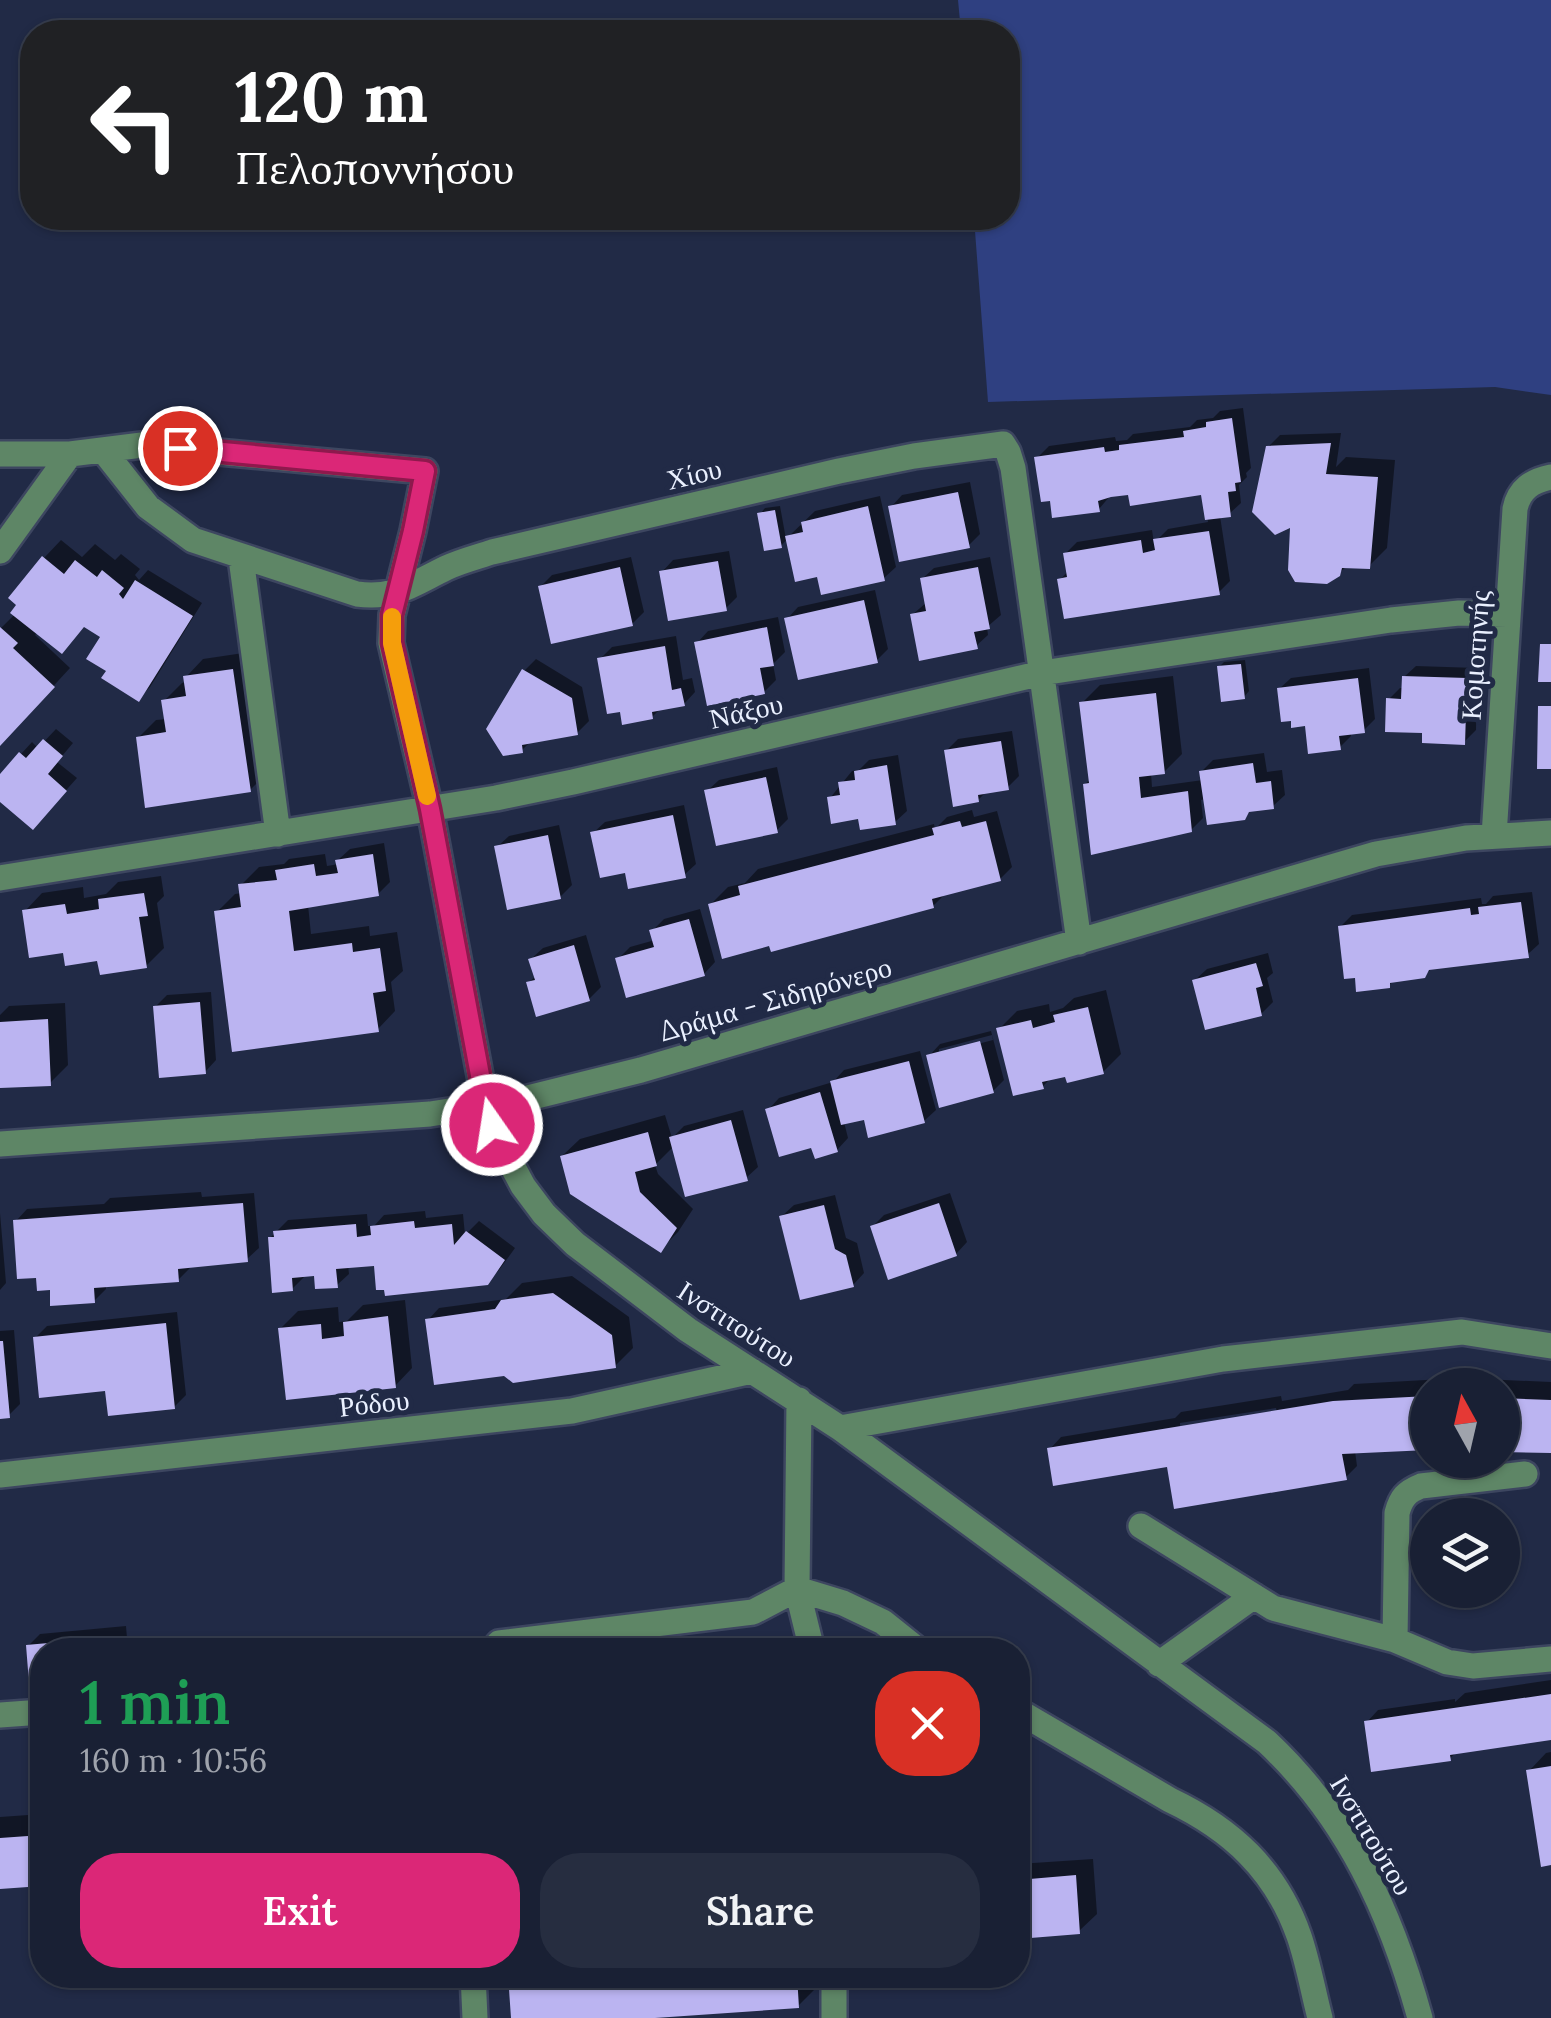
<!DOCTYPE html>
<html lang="en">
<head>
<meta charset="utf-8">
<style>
  :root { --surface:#192034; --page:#262d40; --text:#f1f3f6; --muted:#9fa3ac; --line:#373e4f; --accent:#db2777 }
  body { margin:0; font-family:Lora,serif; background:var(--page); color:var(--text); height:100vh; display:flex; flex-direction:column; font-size:38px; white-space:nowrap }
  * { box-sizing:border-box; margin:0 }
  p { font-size:32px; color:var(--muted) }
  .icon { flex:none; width:55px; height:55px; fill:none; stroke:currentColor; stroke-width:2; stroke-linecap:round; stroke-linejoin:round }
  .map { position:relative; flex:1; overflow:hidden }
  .panel { position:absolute; left:30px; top:1638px; width:1000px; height:350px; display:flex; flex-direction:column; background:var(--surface); border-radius:40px; box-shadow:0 2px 8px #0004,0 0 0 2px var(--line) }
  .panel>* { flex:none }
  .banner { position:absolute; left:20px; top:20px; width:1000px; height:210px; border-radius:40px; box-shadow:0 2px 8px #0004,0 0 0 2px var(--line); background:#202124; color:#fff; overflow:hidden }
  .needle { width:65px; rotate:352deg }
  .controls { position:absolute; left:1410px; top:1368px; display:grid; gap:20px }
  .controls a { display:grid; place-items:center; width:110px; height:110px; border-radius:50%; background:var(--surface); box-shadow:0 2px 8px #0004,0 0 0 2px var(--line); font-size:50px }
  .pin { position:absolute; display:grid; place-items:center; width:85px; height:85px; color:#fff; margin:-42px; border:5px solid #fff; border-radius:50%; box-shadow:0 2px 10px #0007 }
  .me { position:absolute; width:110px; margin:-55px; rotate:347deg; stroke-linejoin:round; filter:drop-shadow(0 0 8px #0008) }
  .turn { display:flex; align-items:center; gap:35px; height:210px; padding:0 50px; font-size:45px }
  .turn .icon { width:130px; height:130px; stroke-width:2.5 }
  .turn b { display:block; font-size:70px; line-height:85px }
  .round { display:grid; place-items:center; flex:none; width:105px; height:105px; border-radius:40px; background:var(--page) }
  .summary { display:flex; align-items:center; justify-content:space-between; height:170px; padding:0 50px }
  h1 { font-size:60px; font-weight:600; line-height:75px; color:#1e9e55 }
  .button { display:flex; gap:20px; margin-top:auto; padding:20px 50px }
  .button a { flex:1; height:115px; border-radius:40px; background:var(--accent); color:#fff; font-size:40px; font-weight:600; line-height:115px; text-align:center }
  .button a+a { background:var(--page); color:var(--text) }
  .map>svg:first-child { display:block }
  .green { fill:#2f4081 }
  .shadow { fill:#0007; fill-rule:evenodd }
  .building { fill:#bbb4f1 }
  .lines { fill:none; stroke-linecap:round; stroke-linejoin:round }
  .minor-casing { stroke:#3d4660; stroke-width:30 }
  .minor { stroke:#5e8666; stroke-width:25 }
  .route-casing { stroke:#8e194d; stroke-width:25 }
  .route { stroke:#db2777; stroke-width:18 }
  .slow { stroke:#f59e0b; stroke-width:18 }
  .labels { text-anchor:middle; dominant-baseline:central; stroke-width:10; stroke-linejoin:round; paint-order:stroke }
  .street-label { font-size:28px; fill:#eaf0ff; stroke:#212a46 }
</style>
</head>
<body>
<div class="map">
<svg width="1551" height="2018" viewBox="0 0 1551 2018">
  <rect width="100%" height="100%" fill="#212a46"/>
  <path class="green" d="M 958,0 L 1551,0 L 1551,395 L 1495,387 L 988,402 L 974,218 L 1008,218 L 1008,32 L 961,32 Z"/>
  <path class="shadow" d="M 1243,408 L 1251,468 L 1246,473 L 1247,477 L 1239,485 L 1241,503 L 1229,514 L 1220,516 L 1230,581 L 1218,593 L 1060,580 L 1068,571 L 1065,554 L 1077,542 L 1152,530 L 1154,543 L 1168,529 L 1208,522 L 1204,493 L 1130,492 L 1110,496 L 1099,509 L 1037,458 L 1049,446 L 1115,437 L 1116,441 L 1127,440 L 1133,434 L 1190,427 L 1197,420 L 1213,418 L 1220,411 Z
    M 1341,433 L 1336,467 L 1346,457 L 1395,460 L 1387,548 L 1369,566 L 1347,566 L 1338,574 L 1293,529 L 1268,447 L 1280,435 Z
    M 970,482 L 980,534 L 968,546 L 891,507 L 902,495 Z
    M 880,496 L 896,567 L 884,578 L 819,574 L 788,538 L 781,546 L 760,514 L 765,508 L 780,506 L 786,539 L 815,511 Z
    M 61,540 L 82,557 L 95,544 L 115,560 L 121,554 L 140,569 L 135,575 L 139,580 L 148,570 L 202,603 L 150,687 L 139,698 L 109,670 L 103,636 L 86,625 L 61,651 L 38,632 L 35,635 L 70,668 L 0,744 L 0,629 L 15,614 L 44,558 Z
    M 729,551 L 737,597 L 725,609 L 662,572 L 673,560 Z
    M 631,557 L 644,612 L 632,624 L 540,587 L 552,575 Z
    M 990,557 L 1001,615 L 987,627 L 988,635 L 976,646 L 912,615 L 927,602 L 922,579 L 934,568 Z
    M 875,590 L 888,649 L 877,660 L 787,619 L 798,607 Z
    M 778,617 L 785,652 L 773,664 L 776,680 L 764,692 L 697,643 L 708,631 Z
    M 676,636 L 683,680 L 692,678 L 695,692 L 684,704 L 661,708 L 652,717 L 600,659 L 612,647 Z
    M 250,652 L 268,772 L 250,790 L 138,738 L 156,720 L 167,719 L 164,701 L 182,683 L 186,682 L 186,677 L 203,659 Z
    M 536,659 L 582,687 L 589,721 L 577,733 L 531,741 L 522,750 L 504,754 L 524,671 Z
    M 1245,660 L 1249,691 L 1244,697 L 1219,667 L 1224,662 Z
    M 1416,666 L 1477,668 L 1476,730 L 1464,742 L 1424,731 L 1389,699 L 1400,688 L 1404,688 L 1404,677 Z
    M 1369,668 L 1375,719 L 1364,730 L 1351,732 L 1351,736 L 1340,747 L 1307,724 L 1279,689 L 1291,678 Z
    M 1173,676 L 1182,754 L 1164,772 L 1151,773 L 1152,787 L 1203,780 L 1201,772 L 1213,760 L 1264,753 L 1267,772 L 1282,770 L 1285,795 L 1273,806 L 1252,809 L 1244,818 L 1205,799 L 1201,800 L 1203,818 L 1191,830 L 1085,784 L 1091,779 L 1082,703 L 1100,685 Z
    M 56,729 L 73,743 L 57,762 L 77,778 L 44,815 L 0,799 L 0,777 L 32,742 L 38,748 Z
    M 1012,731 L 1019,776 L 1008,787 L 988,790 L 978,800 L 946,751 L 958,739 Z
    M 898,755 L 907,811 L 895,822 L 860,817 L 830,798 L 852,771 L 859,770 L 869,760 Z
    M 777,767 L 788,819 L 777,830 L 707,791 L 719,780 Z
    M 684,805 L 696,864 L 684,875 L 627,870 L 593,833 L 605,822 Z
    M 972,810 L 974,817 L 997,811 L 1012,867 L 1000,879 L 946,893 L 933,906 L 771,943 L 710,905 L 728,887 L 745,883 L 758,869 L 934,824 L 935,829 L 947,817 Z
    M 559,825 L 572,885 L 560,897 L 497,847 L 509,836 Z
    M 384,843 L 390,882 L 378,894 L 308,905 L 311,934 L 369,926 L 370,936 L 397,932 L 403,971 L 391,982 L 395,1011 L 378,1029 L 217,912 L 235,894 L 242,893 L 241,885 L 259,867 L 284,864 L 289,859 L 325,854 L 327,866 L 339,864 L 338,860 L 350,849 Z
    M 161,876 L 164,896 L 157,903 L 164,948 L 146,966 L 65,950 L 25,911 L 42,893 L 83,887 L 84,898 L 106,894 L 118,882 Z
    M 1532,892 L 1539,944 L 1527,955 L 1433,967 L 1424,976 L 1395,980 L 1389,985 L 1340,927 L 1352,915 L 1481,898 L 1482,904 L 1486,904 L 1493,896 Z
    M 700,909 L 715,962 L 704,974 L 618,959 L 630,947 L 655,940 L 652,931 L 664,919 Z
    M 586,935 L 601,987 L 589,999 L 528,983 L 536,976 L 531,959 L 543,948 Z
    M 1268,953 L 1273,973 L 1267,978 L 1273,1002 L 1261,1014 L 1195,980 L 1207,969 Z
    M 1106,990 L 1121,1054 L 1103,1072 L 1067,1074 L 1052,1077 L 1042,1087 L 999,1029 L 1017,1011 L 1049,1004 L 1050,1012 L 1063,1008 L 1074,998 Z
    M 211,992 L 216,1060 L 205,1072 L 155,1007 L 167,995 Z
    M 65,1003 L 68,1065 L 50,1083 L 0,1086 L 0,1015 L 9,1006 Z
    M 991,1031 L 1004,1080 L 993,1091 L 929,1056 L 940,1044 ZM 992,1035 L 993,1040 L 939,1054 L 939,1049 Z
    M 920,1051 L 936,1110 L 924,1121 L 866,1117 L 844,1122 L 848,1138 L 837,1150 L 813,1144 L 768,1110 L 779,1098 L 833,1082 L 844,1070 Z
    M 743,1110 L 758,1167 L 746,1178 L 674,1146 L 655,1165 L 658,1174 L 693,1209 L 678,1232 L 660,1250 L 562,1156 L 580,1139 L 665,1115 L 672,1138 L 684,1126 Z
    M 201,1192 L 202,1197 L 254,1193 L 259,1248 L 247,1259 L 194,1264 L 178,1280 L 106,1285 L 106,1289 L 94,1301 L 52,1288 L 38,1275 L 16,1221 L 27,1209 L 104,1204 L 110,1198 Z
    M 950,1193 L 967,1242 L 956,1254 L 873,1226 L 884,1215 Z
    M 835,1195 L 846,1238 L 857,1243 L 864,1273 L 853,1285 L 782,1216 L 794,1205 Z
    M 425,1211 L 426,1218 L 463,1214 L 465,1235 L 479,1221 L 515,1248 L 499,1270 L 487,1283 L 376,1263 L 348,1265 L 349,1274 L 337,1285 L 316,1273 L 304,1275 L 304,1277 L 292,1289 L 270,1238 L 288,1220 L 367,1214 L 368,1226 L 374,1226 L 384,1215 Z
    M 0,1213 L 6,1283 L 0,1290 Z
    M 572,1276 L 629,1317 L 633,1348 L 615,1366 L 428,1320 L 439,1308 L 506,1299 L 522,1283 Z
    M 405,1300 L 412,1368 L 395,1386 L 280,1329 L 298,1311 L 338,1307 L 339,1322 L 347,1321 L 363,1305 Z
    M 177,1312 L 186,1395 L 174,1407 L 107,1388 L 35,1338 L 47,1326 Z
    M 14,1330 L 20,1404 L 9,1415 L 0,1416 L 0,1331 Z
    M 1461,1378 L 1551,1382 L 1551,1451 L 1502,1449 L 1502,1385 L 1428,1385 L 1428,1447 L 1355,1451 L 1357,1466 L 1346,1477 L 1169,1464 L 1050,1449 L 1061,1437 L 1175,1418 L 1181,1412 L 1281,1396 L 1282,1401 L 1348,1390 L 1354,1384 ZM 1276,1408 L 1277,1413 L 1180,1429 L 1180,1423 Z
    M 126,1626 L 128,1650 L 42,1650 L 42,1679 L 31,1680 L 28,1646 L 40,1634 Z
    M 1551,1680 L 1551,1738 L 1457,1752 L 1450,1758 L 1367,1722 L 1378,1710 L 1455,1699 L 1455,1702 L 1465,1693 Z
    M 1551,1752 L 1551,1862 L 1529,1771 L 1546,1753 Z
    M 42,1814 L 42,1884 L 0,1887 L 0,1817 Z
    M 1093,1859 L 1097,1914 L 1079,1931 L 1018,1936 L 1018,1864 Z
    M 511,1975 L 821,1975 L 822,1982 L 798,2006 L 618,2018 L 514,2018 Z"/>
  <path class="building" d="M 1232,418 L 1241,482 L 1235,483 L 1236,491 L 1228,492 L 1231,517 L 1205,520 L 1201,495 L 1130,506 L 1128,495 L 1111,497 L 1098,501 L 1100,512 L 1052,518 L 1050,501 L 1041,502 L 1034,457 L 1104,447 L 1105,452 L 1119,450 L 1119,445 L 1184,437 L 1183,431 L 1206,427 L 1206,422 Z
    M 1331,443 L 1326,474 L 1378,477 L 1370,569 L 1342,568 L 1340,576 L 1327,584 L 1295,582 L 1288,570 L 1290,528 L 1275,535 L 1252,512 L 1266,446 Z
    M 958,492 L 970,548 L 899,562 L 888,506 Z
    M 868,506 L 885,581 L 821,595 L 817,577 L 795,582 L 785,536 L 803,532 L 801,522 Z
    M 775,510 L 782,548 L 764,551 L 757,513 Z
    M 1209,531 L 1220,595 L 1064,619 L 1057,579 L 1067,577 L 1063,553 L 1141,540 L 1143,553 L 1155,550 L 1153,539 Z
    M 42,556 L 64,574 L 75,560 L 97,577 L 102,570 L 124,588 L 119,594 L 123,599 L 135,580 L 193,616 L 139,702 L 101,678 L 106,671 L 86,659 L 100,637 L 84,627 L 62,654 L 10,613 L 16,605 L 8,598 Z
    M 718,561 L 727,611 L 668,621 L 659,571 Z
    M 620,567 L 633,626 L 551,644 L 538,586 Z
    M 978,567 L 990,629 L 974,632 L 978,649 L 919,661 L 910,614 L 926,611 L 920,578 Z
    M 864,600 L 878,663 L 798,680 L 784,618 Z
    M 0,627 L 18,643 L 13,648 L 55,687 L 0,746 Z
    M 767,627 L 774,666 L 760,668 L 765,694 L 707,706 L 694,642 Z
    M 1540,644 L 1551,644 L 1551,682 L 1538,682 Z
    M 665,646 L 672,690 L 681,688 L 685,706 L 652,712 L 653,719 L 622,725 L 620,712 L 607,714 L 597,658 Z
    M 1241,664 L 1245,699 L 1221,702 L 1217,666 Z
    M 233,669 L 251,792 L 145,808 L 136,737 L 166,732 L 161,700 L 186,696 L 183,676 Z
    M 522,669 L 572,698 L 578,735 L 522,745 L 523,753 L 503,756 L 486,729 Z
    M 1402,676 L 1467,678 L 1465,745 L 1422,743 L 1422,733 L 1385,732 L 1386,698 L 1401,699 Z
    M 1358,678 L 1365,733 L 1339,736 L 1341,750 L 1308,754 L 1305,726 L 1291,728 L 1291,721 L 1281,722 L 1277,688 Z
    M 1156,693 L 1165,774 L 1139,777 L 1141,798 L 1188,791 L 1192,832 L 1091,855 L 1083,784 L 1089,783 L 1079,702 Z
    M 1538,706 L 1551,706 L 1551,769 L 1537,769 Z
    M 43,739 L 63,756 L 48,774 L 67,791 L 33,830 L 0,802 L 0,774 L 19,752 L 26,758 Z
    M 1001,741 L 1009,790 L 978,795 L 979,802 L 953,807 L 944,750 Z
    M 1253,763 L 1256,783 L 1271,781 L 1274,809 L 1249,812 L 1245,820 L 1207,825 L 1199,771 Z
    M 887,765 L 896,825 L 860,830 L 858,819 L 831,824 L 827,797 L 840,795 L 838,782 L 855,780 L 854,771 Z
    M 766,777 L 778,833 L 716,846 L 704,790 Z
    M 673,815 L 686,878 L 628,889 L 625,873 L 600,878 L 590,832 Z
    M 960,821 L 962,827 L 986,821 L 1001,881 L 932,899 L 934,908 L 771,952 L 769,946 L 722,959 L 708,904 L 740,895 L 738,886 L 934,835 L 932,828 Z
    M 548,835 L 561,899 L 507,910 L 494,846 Z
    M 373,854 L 379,896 L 289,911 L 294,951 L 352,943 L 353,952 L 380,948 L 386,991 L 373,993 L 379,1032 L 232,1052 L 214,911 L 241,907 L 238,884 L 277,880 L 275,870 L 314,864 L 316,876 L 338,873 L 335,860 Z
    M 144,893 L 148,916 L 139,917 L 147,968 L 100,975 L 97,961 L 65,966 L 63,953 L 29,958 L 22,910 L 65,904 L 67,914 L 99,909 L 98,899 Z
    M 1521,902 L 1529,958 L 1429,970 L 1425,978 L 1390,983 L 1390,988 L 1356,992 L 1355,978 L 1344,979 L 1338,926 L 1470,908 L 1471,915 L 1479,914 L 1478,907 Z
    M 689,919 L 705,976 L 626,998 L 615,958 L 654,947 L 649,930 Z
    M 574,945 L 590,1001 L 536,1017 L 526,982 L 535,980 L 528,959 Z
    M 1256,963 L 1263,986 L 1256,988 L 1262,1016 L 1205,1030 L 1192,980 Z
    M 200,1002 L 206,1074 L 159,1078 L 153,1006 Z
    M 1088,1007 L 1104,1074 L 1067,1083 L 1065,1077 L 1042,1082 L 1044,1089 L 1013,1096 L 996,1028 L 1031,1020 L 1033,1028 L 1055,1022 L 1053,1015 Z
    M 48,1019 L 51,1086 L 0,1088 L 0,1022 Z
    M 980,1041 L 994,1093 L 939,1108 L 926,1055 Z
    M 909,1061 L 925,1123 L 868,1138 L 864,1120 L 841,1125 L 830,1081 Z
    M 820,1092 L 838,1152 L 815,1159 L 811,1148 L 779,1157 L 765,1109 Z
    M 731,1120 L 748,1181 L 685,1197 L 669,1137 Z
    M 648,1132 L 657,1166 L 635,1172 L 640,1192 L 677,1228 L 661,1253 L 570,1194 L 560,1156 Z
    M 243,1203 L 248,1262 L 178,1269 L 179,1282 L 94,1288 L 95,1303 L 50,1306 L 50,1290 L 37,1291 L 36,1278 L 17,1279 L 13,1220 Z
    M 939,1203 L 957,1256 L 888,1280 L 870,1226 Z
    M 824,1205 L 835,1249 L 846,1255 L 854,1287 L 800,1300 L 779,1216 Z
    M 414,1221 L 415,1228 L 452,1224 L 454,1245 L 466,1231 L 505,1260 L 488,1285 L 385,1296 L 384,1290 L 376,1290 L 374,1266 L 336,1269 L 338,1288 L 315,1289 L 314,1276 L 292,1278 L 293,1291 L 272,1293 L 268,1237 L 274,1237 L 273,1231 L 356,1224 L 357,1237 L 371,1235 L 370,1226 Z
    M 553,1293 L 612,1335 L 616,1368 L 513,1383 L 504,1376 L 434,1385 L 425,1319 L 495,1309 L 501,1300 Z
    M 388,1316 L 396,1388 L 286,1400 L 278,1328 L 321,1324 L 322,1339 L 344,1336 L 343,1322 Z
    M 166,1323 L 175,1409 L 108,1416 L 105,1391 L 39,1398 L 33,1337 Z
    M 0,1341 L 3,1341 L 10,1418 L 0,1419 Z
    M 1428,1396 L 1428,1450 L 1342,1454 L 1347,1480 L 1174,1509 L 1167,1467 L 1053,1486 L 1047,1448 L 1333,1401 Z
    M 1502,1398 L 1551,1400 L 1551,1453 L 1502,1452 Z
    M 116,1637 L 117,1650 L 42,1650 L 42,1682 L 29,1683 L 26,1645 Z
    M 1551,1694 L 1551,1740 L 1450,1755 L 1451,1761 L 1371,1772 L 1364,1721 Z
    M 1551,1766 L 1551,1865 L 1541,1867 L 1526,1770 Z
    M 42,1835 L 42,1886 L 0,1889 L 0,1838 Z
    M 1076,1875 L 1080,1934 L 1018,1939 L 1018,1880 Z
    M 508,1975 L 797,1975 L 799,2008 L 655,2018 L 511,2018 Z"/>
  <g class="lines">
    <defs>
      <path id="minor" d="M 103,450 L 148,507 L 193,540 L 357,594 C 396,599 413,584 446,568 C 461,561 477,557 492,552 L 839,471 L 914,456 L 1003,444 L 1008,452 L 1013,468 L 1079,942
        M 0,454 L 70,454 L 142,445 L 425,471 L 413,531 L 392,615 L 391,643 L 430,809 L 486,1107 L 499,1141 L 523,1186 L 544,1214 L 575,1244 L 688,1330 L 840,1428 L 1267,1742 C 1348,1818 1391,1913 1420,2018
        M 0,551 L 70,454
        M 241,558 L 278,834
        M 1494,836 L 1515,509 C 1519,489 1532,481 1551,477
        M 0,878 L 496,798 L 573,782 L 1042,673 L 1391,620 L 1459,613 L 1507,614
        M 0,1144 L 430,1114 L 520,1100 L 641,1070 L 1376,854 L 1466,838 L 1551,833
        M 840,1428 L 1223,1359 L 1462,1332 L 1551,1346
        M 0,1475 L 572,1411 L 752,1371
        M 1141,1526 L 1273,1608 L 1395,1640 L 1447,1662 L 1473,1666 L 1551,1659
        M 1395,1640 L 1397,1513 C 1401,1498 1406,1492 1421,1486 L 1525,1474
        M 493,1650 L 499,1643 L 753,1612 L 797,1589 L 799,1400
        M 812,1650 L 797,1589 L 843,1603 L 883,1622 L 918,1650
        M 1159,1664 L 1254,1596
        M 1018,1711 L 1170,1800 C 1231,1829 1276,1870 1299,1936 C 1308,1962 1313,1991 1320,2018
        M 0,1715 L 42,1712
        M 473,1975 L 475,2018
        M 834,1975 L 834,2018"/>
    </defs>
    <use href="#minor" class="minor-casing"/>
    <use href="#minor" class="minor"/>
  </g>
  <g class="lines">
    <defs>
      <path id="route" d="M 180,448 L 425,471 L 413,531 L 392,615 L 392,643 L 430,809 L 486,1107 L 492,1125"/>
    </defs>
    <use href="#route" class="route-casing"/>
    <use href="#route" class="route"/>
    <path class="slow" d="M 392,617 L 392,643 L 427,796"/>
  </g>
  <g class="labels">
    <g class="street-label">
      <text transform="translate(694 474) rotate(-13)">Χίου</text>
      <text transform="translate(1475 655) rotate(-86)">Κομοτηνής</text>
      <text transform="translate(746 711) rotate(-13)">Νάξου</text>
      <text transform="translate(775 999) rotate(-16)">Δράμα - Σιδηρόνερο</text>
      <text transform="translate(737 1324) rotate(33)">Ινστιτούτου</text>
      <text transform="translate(374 1403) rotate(-6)">Ρόδου</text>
      <text transform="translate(1372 1835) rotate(59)">Ινστιτούτου</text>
    </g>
  </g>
</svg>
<div class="controls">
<a><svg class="needle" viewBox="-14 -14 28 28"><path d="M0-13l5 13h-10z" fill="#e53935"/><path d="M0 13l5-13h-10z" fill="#9fa3ac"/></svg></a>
<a><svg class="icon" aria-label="layers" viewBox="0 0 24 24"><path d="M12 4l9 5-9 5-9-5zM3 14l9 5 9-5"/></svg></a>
</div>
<div class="pin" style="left:180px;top:448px;background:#d93025"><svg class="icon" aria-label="arrive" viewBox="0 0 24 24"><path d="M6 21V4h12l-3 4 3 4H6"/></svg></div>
<svg class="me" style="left:492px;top:1125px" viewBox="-20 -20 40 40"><circle r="17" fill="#db2777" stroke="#fff" stroke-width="3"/><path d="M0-11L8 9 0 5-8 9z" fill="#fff"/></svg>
<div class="banner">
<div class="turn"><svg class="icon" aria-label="left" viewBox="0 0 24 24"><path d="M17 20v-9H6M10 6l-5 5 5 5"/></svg><div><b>120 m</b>Πελοποννήσου</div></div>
</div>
<section class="panel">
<div class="summary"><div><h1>1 min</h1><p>160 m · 10:56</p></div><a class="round" style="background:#d93025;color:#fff"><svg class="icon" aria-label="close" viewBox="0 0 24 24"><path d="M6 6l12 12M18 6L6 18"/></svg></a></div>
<div class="button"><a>Exit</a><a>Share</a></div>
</section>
</div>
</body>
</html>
